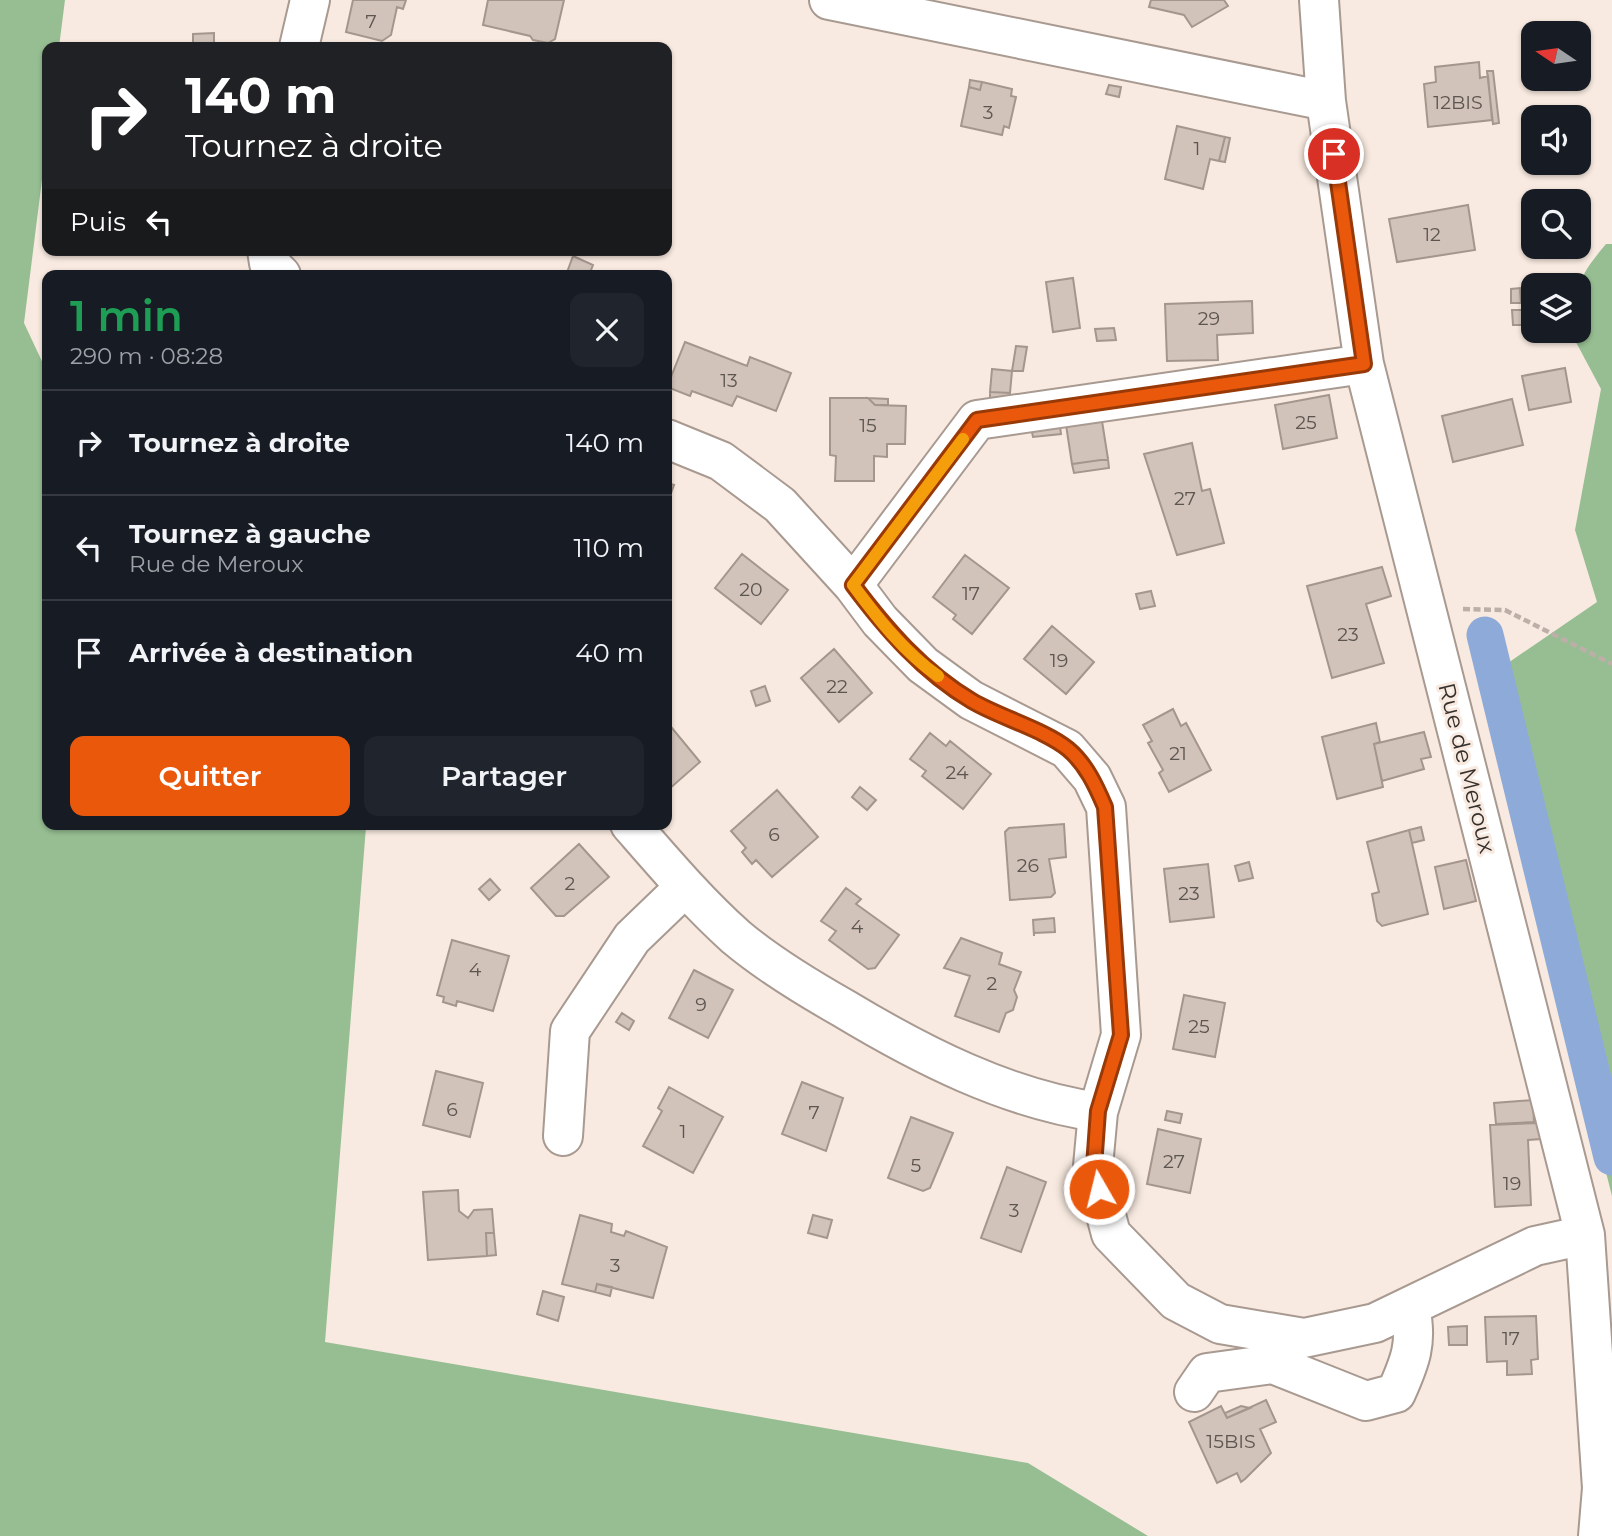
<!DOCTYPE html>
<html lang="fr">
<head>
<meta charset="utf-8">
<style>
  :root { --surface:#171b24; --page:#20242c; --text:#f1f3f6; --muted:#9ea1a6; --line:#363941; --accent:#ea580c }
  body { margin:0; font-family:Montserrat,sans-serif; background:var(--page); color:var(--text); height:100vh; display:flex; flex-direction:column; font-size:26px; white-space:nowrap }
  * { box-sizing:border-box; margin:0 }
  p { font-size:23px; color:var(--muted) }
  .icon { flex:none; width:38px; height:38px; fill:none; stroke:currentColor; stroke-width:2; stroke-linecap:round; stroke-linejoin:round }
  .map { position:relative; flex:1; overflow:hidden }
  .side { position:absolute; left:42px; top:270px; width:630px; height:560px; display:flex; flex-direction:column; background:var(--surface); border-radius:14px; box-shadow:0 2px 5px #0004 }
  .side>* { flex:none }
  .guide { position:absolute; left:42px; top:42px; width:630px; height:214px; border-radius:14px; box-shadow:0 2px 5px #0004; background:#202124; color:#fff; overflow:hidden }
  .needle { width:46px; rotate:283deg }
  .fabs { position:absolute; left:1521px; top:21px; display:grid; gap:14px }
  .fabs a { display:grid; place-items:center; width:70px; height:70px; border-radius:14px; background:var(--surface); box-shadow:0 2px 5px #0004; font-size:35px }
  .pin { position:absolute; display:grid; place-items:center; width:60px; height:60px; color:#fff; margin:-30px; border:4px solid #fff; border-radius:50%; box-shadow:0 2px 7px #0007 }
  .me { position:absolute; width:77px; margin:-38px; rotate:352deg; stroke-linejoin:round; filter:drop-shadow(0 0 5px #0008) }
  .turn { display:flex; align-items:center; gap:24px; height:147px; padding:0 28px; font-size:32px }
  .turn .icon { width:91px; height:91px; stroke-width:2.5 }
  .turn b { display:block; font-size:49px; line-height:60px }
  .then { display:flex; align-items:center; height:66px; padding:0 28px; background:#0003; gap:14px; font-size:26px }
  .round { display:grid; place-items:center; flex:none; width:74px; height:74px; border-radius:14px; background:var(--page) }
  .headline { display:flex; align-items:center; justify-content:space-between; height:119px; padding:0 28px }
  h1 { font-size:42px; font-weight:600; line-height:52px; color:#1e9e55 }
  .primary-button { display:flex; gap:14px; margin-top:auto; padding:14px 28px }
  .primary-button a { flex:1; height:80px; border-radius:14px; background:var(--accent); color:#fff; font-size:28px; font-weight:600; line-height:80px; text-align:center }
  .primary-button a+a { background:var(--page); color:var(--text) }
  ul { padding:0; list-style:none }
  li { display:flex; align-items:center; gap:21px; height:105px; padding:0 28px; border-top:2px solid var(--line) }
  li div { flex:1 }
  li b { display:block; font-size:26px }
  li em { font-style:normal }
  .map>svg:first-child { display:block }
  .forest { fill:#97be92 }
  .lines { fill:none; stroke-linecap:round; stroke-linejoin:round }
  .canal { stroke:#8daad8; stroke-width:37 }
  .building { fill:#d1c3ba; stroke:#a4968d; stroke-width:2 }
  .minor-casing { stroke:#a89a91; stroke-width:42 }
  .path { stroke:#bbafa7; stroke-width:4.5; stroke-dasharray:7 3.5; stroke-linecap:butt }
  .minor { stroke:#fff; stroke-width:38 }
  .route-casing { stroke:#983908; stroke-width:18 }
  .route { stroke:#ea580c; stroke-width:12 }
  .slow { stroke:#f59e0b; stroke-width:12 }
  .labels { text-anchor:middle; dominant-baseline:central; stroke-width:6; stroke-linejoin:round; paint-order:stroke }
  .number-label { font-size:19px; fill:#5d5550 }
  .street-label { font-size:23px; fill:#36302c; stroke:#f8eae0 }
</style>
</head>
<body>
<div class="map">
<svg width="1612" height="1536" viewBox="0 0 1612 1536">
  <rect width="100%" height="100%" fill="#f8eae0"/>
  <path class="forest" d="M 0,0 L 65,0 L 59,47 L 47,47 L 47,140 L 24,323 L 47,372 L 47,824 L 362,824 L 366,827 L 325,1342 L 1028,1463 L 1148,1536 L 0,1536 Z
    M 1606,244 L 1612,244 L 1612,1196 L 1489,710 L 1505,665 L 1597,602 L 1575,530 L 1601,389 L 1570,331 L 1578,331 C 1578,284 1575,281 1606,244 Z"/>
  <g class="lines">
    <path class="canal" d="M 1485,635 L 1612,1157"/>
  </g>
  <path class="building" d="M 353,0 L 406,0 L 403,9 L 397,7 L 391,35 L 382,41 L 346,32 Z
    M 488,0 L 564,0 L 555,39 L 548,43 L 533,40 L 530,36 L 483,25 Z
    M 1151,0 L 1224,0 L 1228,6 L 1192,27 L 1184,15 L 1149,7 Z
    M 214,33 L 214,47 L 193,47 L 193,34 Z
    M 1479,62 L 1480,78 L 1488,76 L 1492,120 L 1428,127 L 1424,84 L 1436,82 L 1435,67 Z
    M 1487,71 L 1493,71 L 1499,123 L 1493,124 Z
    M 970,80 L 982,82 L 980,90 L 969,87 Z
    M 982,82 L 1012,89 L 1011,96 L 1016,97 L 1009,128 L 1004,126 L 1002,135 L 961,126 L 969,87 L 980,90 Z
    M 1109,85 L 1121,87 L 1119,97 L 1106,94 Z
    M 1177,126 L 1225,137 L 1219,161 L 1210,159 L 1203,189 L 1165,179 Z
    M 1225,137 L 1230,138 L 1225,162 L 1219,161 Z
    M 1468,205 L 1475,250 L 1397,262 L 1389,219 Z
    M 573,256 L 593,265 L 589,275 L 566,275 Z
    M 1073,278 L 1080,328 L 1053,332 L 1046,282 Z
    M 1520,288 L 1521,303 L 1511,303 L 1511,289 Z
    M 1252,301 L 1253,333 L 1217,335 L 1218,360 L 1167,361 L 1165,304 Z
    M 1512,310 L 1522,310 L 1522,325 L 1513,325 Z
    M 1114,328 L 1116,340 L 1097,341 L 1095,329 Z
    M 685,342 L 747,366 L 750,357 L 791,373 L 776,411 L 737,396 L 732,406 L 692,391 L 690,396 L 667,387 Z
    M 1016,346 L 1027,347 L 1023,371 L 1012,371 Z
    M 1565,368 L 1571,402 L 1529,410 L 1522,376 Z
    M 992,369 L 1012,371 L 1010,393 L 990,392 Z
    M 990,392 L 1010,393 L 1009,405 L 990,404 Z
    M 1329,395 L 1337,438 L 1283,449 L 1275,405 Z
    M 830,398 L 868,398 L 875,405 L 906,406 L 905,444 L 887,444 L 887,457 L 874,456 L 874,481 L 835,481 L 836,456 L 830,455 Z
    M 868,398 L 888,399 L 888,405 L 875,405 Z
    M 1512,399 L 1523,445 L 1453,462 L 1442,416 Z
    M 1059,419 L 1061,434 L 1033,437 L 1030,423 Z
    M 1102,421 L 1108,459 L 1072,464 L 1066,425 Z
    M 1192,443 L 1202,491 L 1210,489 L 1224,543 L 1177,555 L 1144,454 Z
    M 1108,459 L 1109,468 L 1074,473 L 1072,464 Z
    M 667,483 L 674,485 L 667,504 Z
    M 742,554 L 788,590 L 761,624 L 715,588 Z
    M 965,555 L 1009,588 L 972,634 L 953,619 L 956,615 L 933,597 Z
    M 1382,567 L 1391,596 L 1366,604 L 1384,663 L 1332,678 L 1307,586 Z
    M 1151,591 L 1155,606 L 1140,609 L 1136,594 Z
    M 1052,626 L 1094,662 L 1066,694 L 1024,659 Z
    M 834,649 L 872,693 L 839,722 L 801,678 Z
    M 765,686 L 770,701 L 756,706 L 751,691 Z
    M 1173,709 L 1181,726 L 1186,723 L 1211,770 L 1169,792 L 1159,773 L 1163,770 L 1148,743 L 1152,741 L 1143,725 Z
    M 667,722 L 700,762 L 668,790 L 667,789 Z
    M 1376,723 L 1380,742 L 1374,744 L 1383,787 L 1337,799 L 1322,737 Z
    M 1424,732 L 1431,757 L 1421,759 L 1424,769 L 1382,781 L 1374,744 Z
    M 930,733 L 946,746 L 950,741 L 991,774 L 963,809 L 922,776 L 926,771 L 910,759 Z
    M 860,787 L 876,800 L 867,810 L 852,797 Z
    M 777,790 L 818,837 L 772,877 L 756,860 L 752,864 L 742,852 L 746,848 L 731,831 Z
    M 1064,824 L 1066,857 L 1049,859 L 1055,893 L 1051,897 L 1010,900 L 1005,832 L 1009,828 Z
    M 1421,827 L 1424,840 L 1412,843 L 1409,830 Z
    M 1409,830 L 1428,914 L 1382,926 L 1377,921 L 1372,894 L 1379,892 L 1367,842 Z
    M 579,844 L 609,877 L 564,916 L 556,916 L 531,888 Z
    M 1466,860 L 1476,901 L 1444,909 L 1435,867 Z
    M 1249,862 L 1253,878 L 1239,881 L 1235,866 Z
    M 1208,864 L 1214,917 L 1170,922 L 1164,869 Z
    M 490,879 L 500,890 L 489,900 L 479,889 Z
    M 846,888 L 861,899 L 856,904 L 899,935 L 875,968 L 868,969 L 829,940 L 836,931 L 821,921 Z
    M 1054,918 L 1055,932 L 1034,933 L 1034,936 L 1033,920 Z
    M 961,938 L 1002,953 L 999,964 L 1021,972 L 1014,990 L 1017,997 L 1013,1010 L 1006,1013 L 999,1032 L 955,1016 L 970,976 L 944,968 Z
    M 452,940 L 509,956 L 493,1011 L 457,1001 L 456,1006 L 443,1002 L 444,997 L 437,995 Z
    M 694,970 L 733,990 L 708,1038 L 669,1018 Z
    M 1184,995 L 1225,1003 L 1215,1057 L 1173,1049 Z
    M 622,1013 L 634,1021 L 629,1030 L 616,1022 Z
    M 436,1071 L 483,1083 L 470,1137 L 423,1125 Z
    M 802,1082 L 843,1098 L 826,1151 L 782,1134 Z
    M 669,1087 L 723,1117 L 693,1173 L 643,1146 L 662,1111 L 658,1108 Z
    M 1533,1100 L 1534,1122 L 1496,1124 L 1494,1103 Z
    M 1167,1111 L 1182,1114 L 1180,1123 L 1165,1120 Z
    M 911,1117 L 953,1133 L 930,1188 L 923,1191 L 888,1178 Z
    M 1539,1123 L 1541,1139 L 1528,1140 L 1531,1205 L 1495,1207 L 1490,1125 Z
    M 1158,1129 L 1201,1139 L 1190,1193 L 1147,1184 Z
    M 1007,1167 L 1046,1182 L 1021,1252 L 981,1238 Z
    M 458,1190 L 459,1211 L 468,1218 L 474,1210 L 492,1209 L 494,1233 L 486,1233 L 487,1256 L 428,1260 L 423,1192 Z
    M 580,1215 L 612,1224 L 611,1232 L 624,1236 L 626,1231 L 667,1247 L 653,1298 L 597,1284 L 595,1292 L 562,1284 Z
    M 813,1215 L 832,1220 L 827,1238 L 808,1233 Z
    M 486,1233 L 494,1233 L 496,1255 L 487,1256 Z
    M 597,1284 L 612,1287 L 610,1296 L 595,1292 Z
    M 543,1291 L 564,1297 L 558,1321 L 537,1314 Z
    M 1536,1316 L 1538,1359 L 1531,1360 L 1532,1374 L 1507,1375 L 1507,1361 L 1487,1362 L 1485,1317 Z
    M 1467,1326 L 1467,1345 L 1449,1345 L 1448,1327 Z
    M 1266,1400 L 1276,1422 L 1260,1429 L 1271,1453 L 1245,1479 L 1241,1482 L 1237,1473 L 1217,1483 L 1189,1422 L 1221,1406 L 1227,1418 Z
    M 1241,1406 L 1250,1408 L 1227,1418 L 1225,1413 Z"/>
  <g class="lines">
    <defs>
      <path id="minor" d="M 829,0 L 1326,101
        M 1319,0 L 1326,101 L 1364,364 L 1585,1235 L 1602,1488 L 1598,1536
        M 299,47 L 310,0
        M 267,250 L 269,263 L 281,275
        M 667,439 L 721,461 L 780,505 L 853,585 L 880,621 L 923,665 L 971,700 L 1067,749 L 1092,778 L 1106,807 L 1121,1035 L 1098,1112 L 1093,1166 L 1111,1234 L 1176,1301 L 1220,1324 L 1304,1338 L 1375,1323 L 1535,1246 L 1585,1235
        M 853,585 L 977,420 L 1364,364
        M 630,824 C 664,863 698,903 736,937 C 768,964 806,987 843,1008 C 921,1055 1007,1099 1098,1112
        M 563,1136 L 570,1031 L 632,938 L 685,887
        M 1194,1392 L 1207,1373 L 1273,1364 L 1366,1401 L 1396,1393 C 1410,1362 1418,1342 1410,1308"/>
    </defs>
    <use href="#minor" class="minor-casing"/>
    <path class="path" d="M 1463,609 L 1505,610 L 1612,664"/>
    <use href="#minor" class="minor"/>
  </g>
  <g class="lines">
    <defs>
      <path id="route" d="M 1099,1189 L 1094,1166 L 1098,1111 L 1121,1035 L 1105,807 C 1096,786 1086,764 1068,749 C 1045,730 999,717 972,701 C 923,672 886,629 853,585 L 977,420 L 1364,364 L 1334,154"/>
    </defs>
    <use href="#route" class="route-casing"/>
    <use href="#route" class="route"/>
    <path class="slow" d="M 938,676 C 904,652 878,619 853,585 L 963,439"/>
  </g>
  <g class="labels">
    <g class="number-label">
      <text x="371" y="21">7</text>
      <text x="1458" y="102">12BIS</text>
      <text x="988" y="112">3</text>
      <text x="1197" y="148">1</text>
      <text x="1432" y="234">12</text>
      <text x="1209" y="318">29</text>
      <text x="729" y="380">13</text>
      <text x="1306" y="422">25</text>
      <text x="868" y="425">15</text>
      <text x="1185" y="498">27</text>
      <text x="751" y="589">20</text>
      <text x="971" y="593">17</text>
      <text x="1348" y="634">23</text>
      <text x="1059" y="660">19</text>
      <text x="837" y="686">22</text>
      <text x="1178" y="753">21</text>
      <text x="957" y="772">24</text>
      <text x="774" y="834">6</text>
      <text x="1028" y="865">26</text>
      <text x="570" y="883">2</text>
      <text x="1189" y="893">23</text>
      <text x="857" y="926">4</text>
      <text x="475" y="969">4</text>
      <text x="992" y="983">2</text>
      <text x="701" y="1004">9</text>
      <text x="1199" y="1026">25</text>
      <text x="452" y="1109">6</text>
      <text x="814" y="1112">7</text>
      <text x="683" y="1131">1</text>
      <text x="1174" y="1161">27</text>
      <text x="916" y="1165">5</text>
      <text x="1512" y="1183">19</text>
      <text x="1014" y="1210">3</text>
      <text x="615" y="1265">3</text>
      <text x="1511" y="1338">17</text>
      <text x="1231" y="1441">15BIS</text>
    </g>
    <g class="street-label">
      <text transform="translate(1467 768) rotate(76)">Rue de Meroux</text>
    </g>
  </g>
</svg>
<div class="fabs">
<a><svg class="needle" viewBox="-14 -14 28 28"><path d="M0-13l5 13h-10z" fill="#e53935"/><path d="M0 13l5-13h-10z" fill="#9ea1a6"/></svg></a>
<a><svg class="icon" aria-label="sound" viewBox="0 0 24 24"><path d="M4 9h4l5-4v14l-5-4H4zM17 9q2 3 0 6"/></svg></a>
<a><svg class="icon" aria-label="search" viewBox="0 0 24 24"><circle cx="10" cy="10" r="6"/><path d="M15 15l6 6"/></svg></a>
<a><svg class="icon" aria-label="layers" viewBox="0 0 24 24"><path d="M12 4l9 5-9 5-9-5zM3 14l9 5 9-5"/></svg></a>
</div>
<div class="pin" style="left:1334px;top:154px;background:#d93025"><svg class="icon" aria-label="arrive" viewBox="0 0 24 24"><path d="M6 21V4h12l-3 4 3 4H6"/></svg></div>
<svg class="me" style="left:1099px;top:1189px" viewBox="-20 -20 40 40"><circle r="17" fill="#ea580c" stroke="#fff" stroke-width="3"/><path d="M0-11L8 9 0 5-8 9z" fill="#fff"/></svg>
<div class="guide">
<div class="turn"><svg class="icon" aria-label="right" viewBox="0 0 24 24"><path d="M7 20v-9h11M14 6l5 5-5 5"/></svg><div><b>140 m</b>Tournez à droite</div></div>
<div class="then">Puis<svg class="icon" aria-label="left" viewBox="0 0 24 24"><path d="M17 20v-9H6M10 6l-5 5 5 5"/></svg></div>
</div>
<section class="side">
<div class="headline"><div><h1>1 min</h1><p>290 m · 08:28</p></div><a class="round"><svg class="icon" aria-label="close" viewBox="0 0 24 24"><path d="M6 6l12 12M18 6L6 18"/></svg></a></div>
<ul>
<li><svg class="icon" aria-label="right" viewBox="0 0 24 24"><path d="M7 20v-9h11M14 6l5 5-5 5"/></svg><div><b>Tournez à droite</b></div><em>140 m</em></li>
<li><svg class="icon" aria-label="left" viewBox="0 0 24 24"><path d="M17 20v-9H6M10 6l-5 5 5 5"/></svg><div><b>Tournez à gauche</b><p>Rue de Meroux</p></div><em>110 m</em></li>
<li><svg class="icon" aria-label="arrive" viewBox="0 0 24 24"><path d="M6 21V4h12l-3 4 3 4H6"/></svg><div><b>Arrivée à destination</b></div><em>40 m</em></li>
</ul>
<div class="primary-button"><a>Quitter</a><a>Partager</a></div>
</section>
</div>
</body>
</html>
